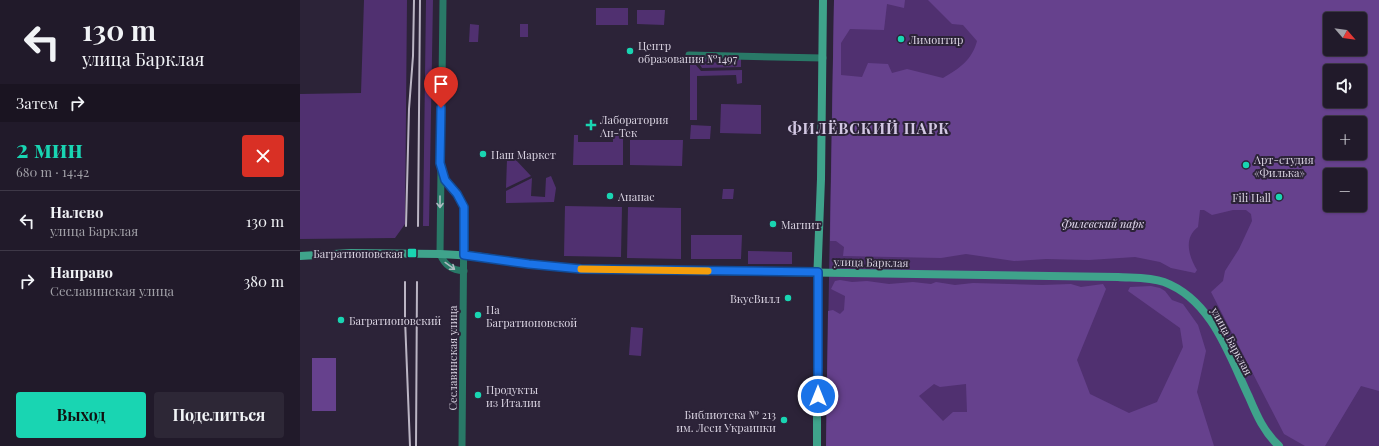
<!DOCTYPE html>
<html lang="ru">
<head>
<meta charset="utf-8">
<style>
  :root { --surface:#211a2a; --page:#2d2736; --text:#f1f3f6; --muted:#a2a1a8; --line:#3e3847; --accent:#19d5b2 }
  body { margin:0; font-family:"Playfair Display",serif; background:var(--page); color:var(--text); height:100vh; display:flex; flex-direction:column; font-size:15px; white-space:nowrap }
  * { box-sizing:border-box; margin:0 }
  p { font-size:13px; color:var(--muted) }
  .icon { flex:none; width:22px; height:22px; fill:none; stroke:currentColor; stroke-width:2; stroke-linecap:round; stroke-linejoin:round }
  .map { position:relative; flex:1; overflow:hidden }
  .side { display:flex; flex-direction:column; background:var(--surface); width:300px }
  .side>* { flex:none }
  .guide { background:#211a2a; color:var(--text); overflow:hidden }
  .needle { width:26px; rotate:118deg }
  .controls { position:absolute; left:1023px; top:12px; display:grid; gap:8px }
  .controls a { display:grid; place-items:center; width:44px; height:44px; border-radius:4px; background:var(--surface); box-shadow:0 1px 3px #0004,0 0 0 1px var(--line); font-size:20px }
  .pin { position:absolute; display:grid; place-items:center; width:34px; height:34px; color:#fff; margin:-41px -17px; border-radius:50% 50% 50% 0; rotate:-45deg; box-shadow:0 0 4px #0007 }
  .pin .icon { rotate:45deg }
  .me { position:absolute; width:44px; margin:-22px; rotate:0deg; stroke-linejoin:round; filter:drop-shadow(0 0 3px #0008) }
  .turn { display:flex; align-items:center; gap:14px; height:84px; padding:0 16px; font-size:18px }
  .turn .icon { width:52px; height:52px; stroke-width:2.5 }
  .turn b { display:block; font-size:28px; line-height:34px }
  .then { display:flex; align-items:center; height:38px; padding:0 16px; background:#0003; gap:8px; font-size:15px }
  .round { display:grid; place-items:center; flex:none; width:42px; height:42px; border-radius:4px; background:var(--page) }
  .headline { display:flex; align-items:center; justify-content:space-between; height:68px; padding:0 16px }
  h1 { font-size:24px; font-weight:700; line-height:30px; color:var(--accent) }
  .primary-button { display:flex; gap:8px; margin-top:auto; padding:8px 16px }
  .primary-button a { flex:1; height:46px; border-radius:4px; background:var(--accent); color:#111; font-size:16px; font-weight:700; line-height:46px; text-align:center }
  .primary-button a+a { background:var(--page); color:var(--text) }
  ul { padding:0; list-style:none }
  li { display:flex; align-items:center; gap:12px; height:60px; padding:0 16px; border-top:1px solid var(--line) }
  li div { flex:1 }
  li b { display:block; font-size:15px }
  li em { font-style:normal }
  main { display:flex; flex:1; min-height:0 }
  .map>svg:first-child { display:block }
  .green { fill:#503070; fill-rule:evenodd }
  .forest { fill:#66418d; fill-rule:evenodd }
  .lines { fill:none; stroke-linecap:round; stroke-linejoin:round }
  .street { stroke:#297967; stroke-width:7 }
  .secondary { stroke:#3fa38b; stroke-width:8 }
  .rail { stroke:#bbb5c4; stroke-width:2 }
  .oneway { stroke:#adbcc2 }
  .route-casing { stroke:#114b97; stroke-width:10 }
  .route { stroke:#1a73e8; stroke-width:7 }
  .slow { stroke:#f59e0b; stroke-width:7 }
  .poi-dot { fill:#19d5b2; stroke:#2c2338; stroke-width:1.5 }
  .labels { text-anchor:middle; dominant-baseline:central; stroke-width:4; stroke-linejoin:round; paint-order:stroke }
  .poi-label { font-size:11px; fill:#d9d3e1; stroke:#2c2338; text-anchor:start }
  .park-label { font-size:11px; font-style:italic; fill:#e6ddf2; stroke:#2c2338 }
  .street-label { font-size:11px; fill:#d9d3e1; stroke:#2c2338 }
  .district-label { font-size:15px; font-weight:bold; letter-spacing:1px; fill:#d3c8e3; stroke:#2c2338 }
</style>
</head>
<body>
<main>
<section class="side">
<div class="guide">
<div class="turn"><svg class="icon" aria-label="left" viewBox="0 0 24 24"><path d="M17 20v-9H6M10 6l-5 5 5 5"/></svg><div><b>130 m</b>улица Барклая</div></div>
<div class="then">Затем<svg class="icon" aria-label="right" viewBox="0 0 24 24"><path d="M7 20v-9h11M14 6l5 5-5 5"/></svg></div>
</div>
<div class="headline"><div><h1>2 мин</h1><p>680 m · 14:42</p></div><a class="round" style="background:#d93025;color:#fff"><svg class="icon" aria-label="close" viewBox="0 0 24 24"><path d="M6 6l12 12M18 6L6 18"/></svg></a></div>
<ul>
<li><svg class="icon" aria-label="left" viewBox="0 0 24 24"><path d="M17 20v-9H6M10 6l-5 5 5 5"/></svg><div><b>Налево</b><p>улица Барклая</p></div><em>130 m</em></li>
<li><svg class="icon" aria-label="right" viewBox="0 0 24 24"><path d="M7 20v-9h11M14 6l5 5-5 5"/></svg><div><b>Направо</b><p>Сеславинская улица</p></div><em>380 m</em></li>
</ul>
<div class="primary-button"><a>Выход</a><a>Поделиться</a></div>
</section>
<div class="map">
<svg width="1079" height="446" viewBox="0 0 1079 446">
  <rect width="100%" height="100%" fill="#2c2338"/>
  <path class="green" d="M 64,0 L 107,0 L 105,224 L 95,238 L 0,239 L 0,94 L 61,93 Z
    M 126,0 L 133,0 L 129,226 L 123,226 Z
    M 534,0 L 1079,0 L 1079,446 L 526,446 ZM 1030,19 L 1060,19 L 1060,49 L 1030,49 ZM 1030,71 L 1060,71 L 1060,101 L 1030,101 ZM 1030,123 L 1060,123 L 1060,153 L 1030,153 ZM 1030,175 L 1060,175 L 1060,205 L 1030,205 Z
    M 296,8 L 328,8 L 328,25 L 296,25 Z
    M 337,10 L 365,10 L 364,25 L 337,24 Z
    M 170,24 L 179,25 L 178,42 L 169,42 Z
    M 220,24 L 228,24 L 228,37 L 220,37 Z
    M 441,56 L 441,67 L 402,68 L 395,57 Z
    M 390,58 L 401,71 L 442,70 L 442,83 L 437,84 L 436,75 L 397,76 L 397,120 L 390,120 Z
    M 421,104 L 461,105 L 461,134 L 420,133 Z
    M 391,125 L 411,126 L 410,139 L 390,139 Z
    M 274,135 L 278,135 L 278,142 L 313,142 L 313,136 L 323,136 L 323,165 L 273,165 Z
    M 330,140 L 383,140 L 382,166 L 330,165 Z
    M 207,159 L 215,159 L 231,176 L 206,188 Z
    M 251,176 L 256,188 L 254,202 L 206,203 L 206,191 L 232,178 L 231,196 L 245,197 L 246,178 Z
    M 423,189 L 434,189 L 433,199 L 422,199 Z
    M 265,206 L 322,207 L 321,257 L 264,256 Z
    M 328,207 L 381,208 L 381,259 L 327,258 Z
    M 391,235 L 442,235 L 441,259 L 391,259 Z
    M 448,251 L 492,252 L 492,264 L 448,264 Z
    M 331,327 L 343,328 L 341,356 L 329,355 Z"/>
  <path class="forest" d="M 534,0 L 605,0 L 604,8 L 587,4 L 584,30 L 550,29 L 541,43 L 541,75 L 562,77 L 568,63 L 588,64 L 592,73 L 607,69 L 643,78 C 659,69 672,60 677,41 L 663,25 L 652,24 L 628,0 L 1079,0 L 1079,391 L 1061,386 L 1025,446 L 1005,446 L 984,434 L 911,292 L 923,281 L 925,271 L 939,249 L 952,221 L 951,214 L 946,210 L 933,210 L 912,215 L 904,210 L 900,210 L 898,227 C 883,238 889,257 897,270 L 895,273 L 871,268 L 860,262 L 835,257 L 789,260 L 746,259 L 714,261 L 666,254 L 641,258 L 543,256 L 544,247 L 536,241 L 530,241 ZM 1030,19 L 1060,19 L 1060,49 L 1030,49 ZM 1030,71 L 1060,71 L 1060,101 L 1030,101 ZM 1030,123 L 1060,123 L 1060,153 L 1030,153 ZM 1030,175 L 1060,175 L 1060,205 L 1030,205 Z
    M 540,280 L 552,282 L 567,281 L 589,284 L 613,282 L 631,284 L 636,282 L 655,285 L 673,283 L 742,285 L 771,284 L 781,287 L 803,284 L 806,289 L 777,360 L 790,394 L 829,413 L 857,402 L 883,347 L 880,328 L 828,291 L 830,287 L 851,286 L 860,288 L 865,291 L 872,300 L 883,304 L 898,325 L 906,351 L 897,392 L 914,446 L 526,446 L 528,311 L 533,310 L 540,314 L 544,310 L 545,296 L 531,289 L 535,281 ZM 634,384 L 640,387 L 666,384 L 667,412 L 653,412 L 643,421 L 619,396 Z
    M 12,358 L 36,358 L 36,411 L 12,411 Z"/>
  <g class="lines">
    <path class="street" d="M 143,0 L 140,254 C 145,265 151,270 164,271
      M 389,55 L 523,58
      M 140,163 L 145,180 L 157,194 L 164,207 L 162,446"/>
    <path class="secondary" d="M 0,256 L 51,253 L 140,254 L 175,256 L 229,264 L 281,269 L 818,277 C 833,278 850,277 864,282 C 912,300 929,355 949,397 C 957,416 964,432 979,446
      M 517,446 L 517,283 L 521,179 L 523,0"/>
    <path class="rail" d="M 106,226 L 109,109 L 113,56 L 114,0
      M 118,226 L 120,0
      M 105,282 L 105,319 L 110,446
      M 116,446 L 117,282"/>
  </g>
  <defs><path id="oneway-shaft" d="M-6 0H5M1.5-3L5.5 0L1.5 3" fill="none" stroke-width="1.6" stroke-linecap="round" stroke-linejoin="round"/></defs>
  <g class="oneway">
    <use href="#oneway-shaft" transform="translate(140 202) rotate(90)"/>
    <use href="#oneway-shaft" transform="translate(150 266) rotate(36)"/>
  </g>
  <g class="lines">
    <defs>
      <path id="route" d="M 141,108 L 140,163 L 145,180 L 157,194 L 164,207 L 164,255 L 229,264 L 281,269 L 518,272 L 518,396"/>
    </defs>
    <use href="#route" class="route-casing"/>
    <use href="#route" class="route"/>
    <path class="slow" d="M 281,269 L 408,271"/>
  </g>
  <g class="poi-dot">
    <circle cx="601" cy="39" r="4"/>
    <circle cx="330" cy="51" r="4"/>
    <path d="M289 119h4v4h4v4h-4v4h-4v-4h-4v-4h4z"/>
    <circle cx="183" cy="154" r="4"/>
    <circle cx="946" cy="165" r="4"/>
    <circle cx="310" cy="196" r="4"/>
    <circle cx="979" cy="197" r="4"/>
    <circle cx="473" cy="224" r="4"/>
    <rect x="107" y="248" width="10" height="10" rx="2"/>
    <circle cx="488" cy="298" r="4"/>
    <circle cx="178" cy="315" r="4"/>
    <circle cx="41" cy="320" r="4"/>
    <circle cx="178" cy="395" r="4"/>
    <circle cx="484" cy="420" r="4"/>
  </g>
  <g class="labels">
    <g class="poi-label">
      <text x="609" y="39">Лимонтир</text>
      <text x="338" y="45">Центр<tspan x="338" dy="13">образования №1497</tspan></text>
      <text x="300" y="119">Лаборатория<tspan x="300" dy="13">Ан-Тек</tspan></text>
      <text x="191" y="154">Наш Маркет</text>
      <text x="954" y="159">Арт-студия<tspan x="954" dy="13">«Филька»</tspan></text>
      <text x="318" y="196">Ананас</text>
      <text x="971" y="197" text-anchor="end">Fili Hall</text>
      <text x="481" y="224">Магнит</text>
      <text x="103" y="253" text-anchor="end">Багратионовская</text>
      <text x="480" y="298" text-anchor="end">ВкусВилл</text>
      <text x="186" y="309">На<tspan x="186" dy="13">Багратионовской</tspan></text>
      <text x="49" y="320">Багратионовский</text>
      <text x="186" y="389">Продукты<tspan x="186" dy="13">из Италии</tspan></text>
      <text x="476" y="414" text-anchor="end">Библиотека № 213<tspan x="476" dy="13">им. Леси Украинки</tspan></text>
    </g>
    <g class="park-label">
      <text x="803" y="223">Филевский парк</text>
    </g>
    <g class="street-label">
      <text transform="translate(571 262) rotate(1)">улица Барклая</text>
      <text transform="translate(932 341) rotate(62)">улица Барклая</text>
      <text transform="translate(152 358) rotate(-90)">Сеславинская улица</text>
    </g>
    <g class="district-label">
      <text x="569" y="128">ФИЛЁВСКИЙ ПАРК</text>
    </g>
  </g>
</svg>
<div class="controls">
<a><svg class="needle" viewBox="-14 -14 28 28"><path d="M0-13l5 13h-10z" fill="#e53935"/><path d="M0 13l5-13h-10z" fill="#a2a1a8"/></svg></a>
<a><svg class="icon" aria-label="sound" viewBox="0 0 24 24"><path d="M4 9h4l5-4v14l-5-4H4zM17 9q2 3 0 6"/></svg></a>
<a>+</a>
<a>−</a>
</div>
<div class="pin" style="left:141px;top:108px;background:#d93025"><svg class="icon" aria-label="arrive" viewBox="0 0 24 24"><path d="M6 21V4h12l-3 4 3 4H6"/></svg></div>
<svg class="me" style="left:518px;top:396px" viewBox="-20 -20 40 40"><circle r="17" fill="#1a73e8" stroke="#fff" stroke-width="3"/><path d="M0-11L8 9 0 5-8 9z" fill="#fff"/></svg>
</div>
</main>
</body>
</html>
